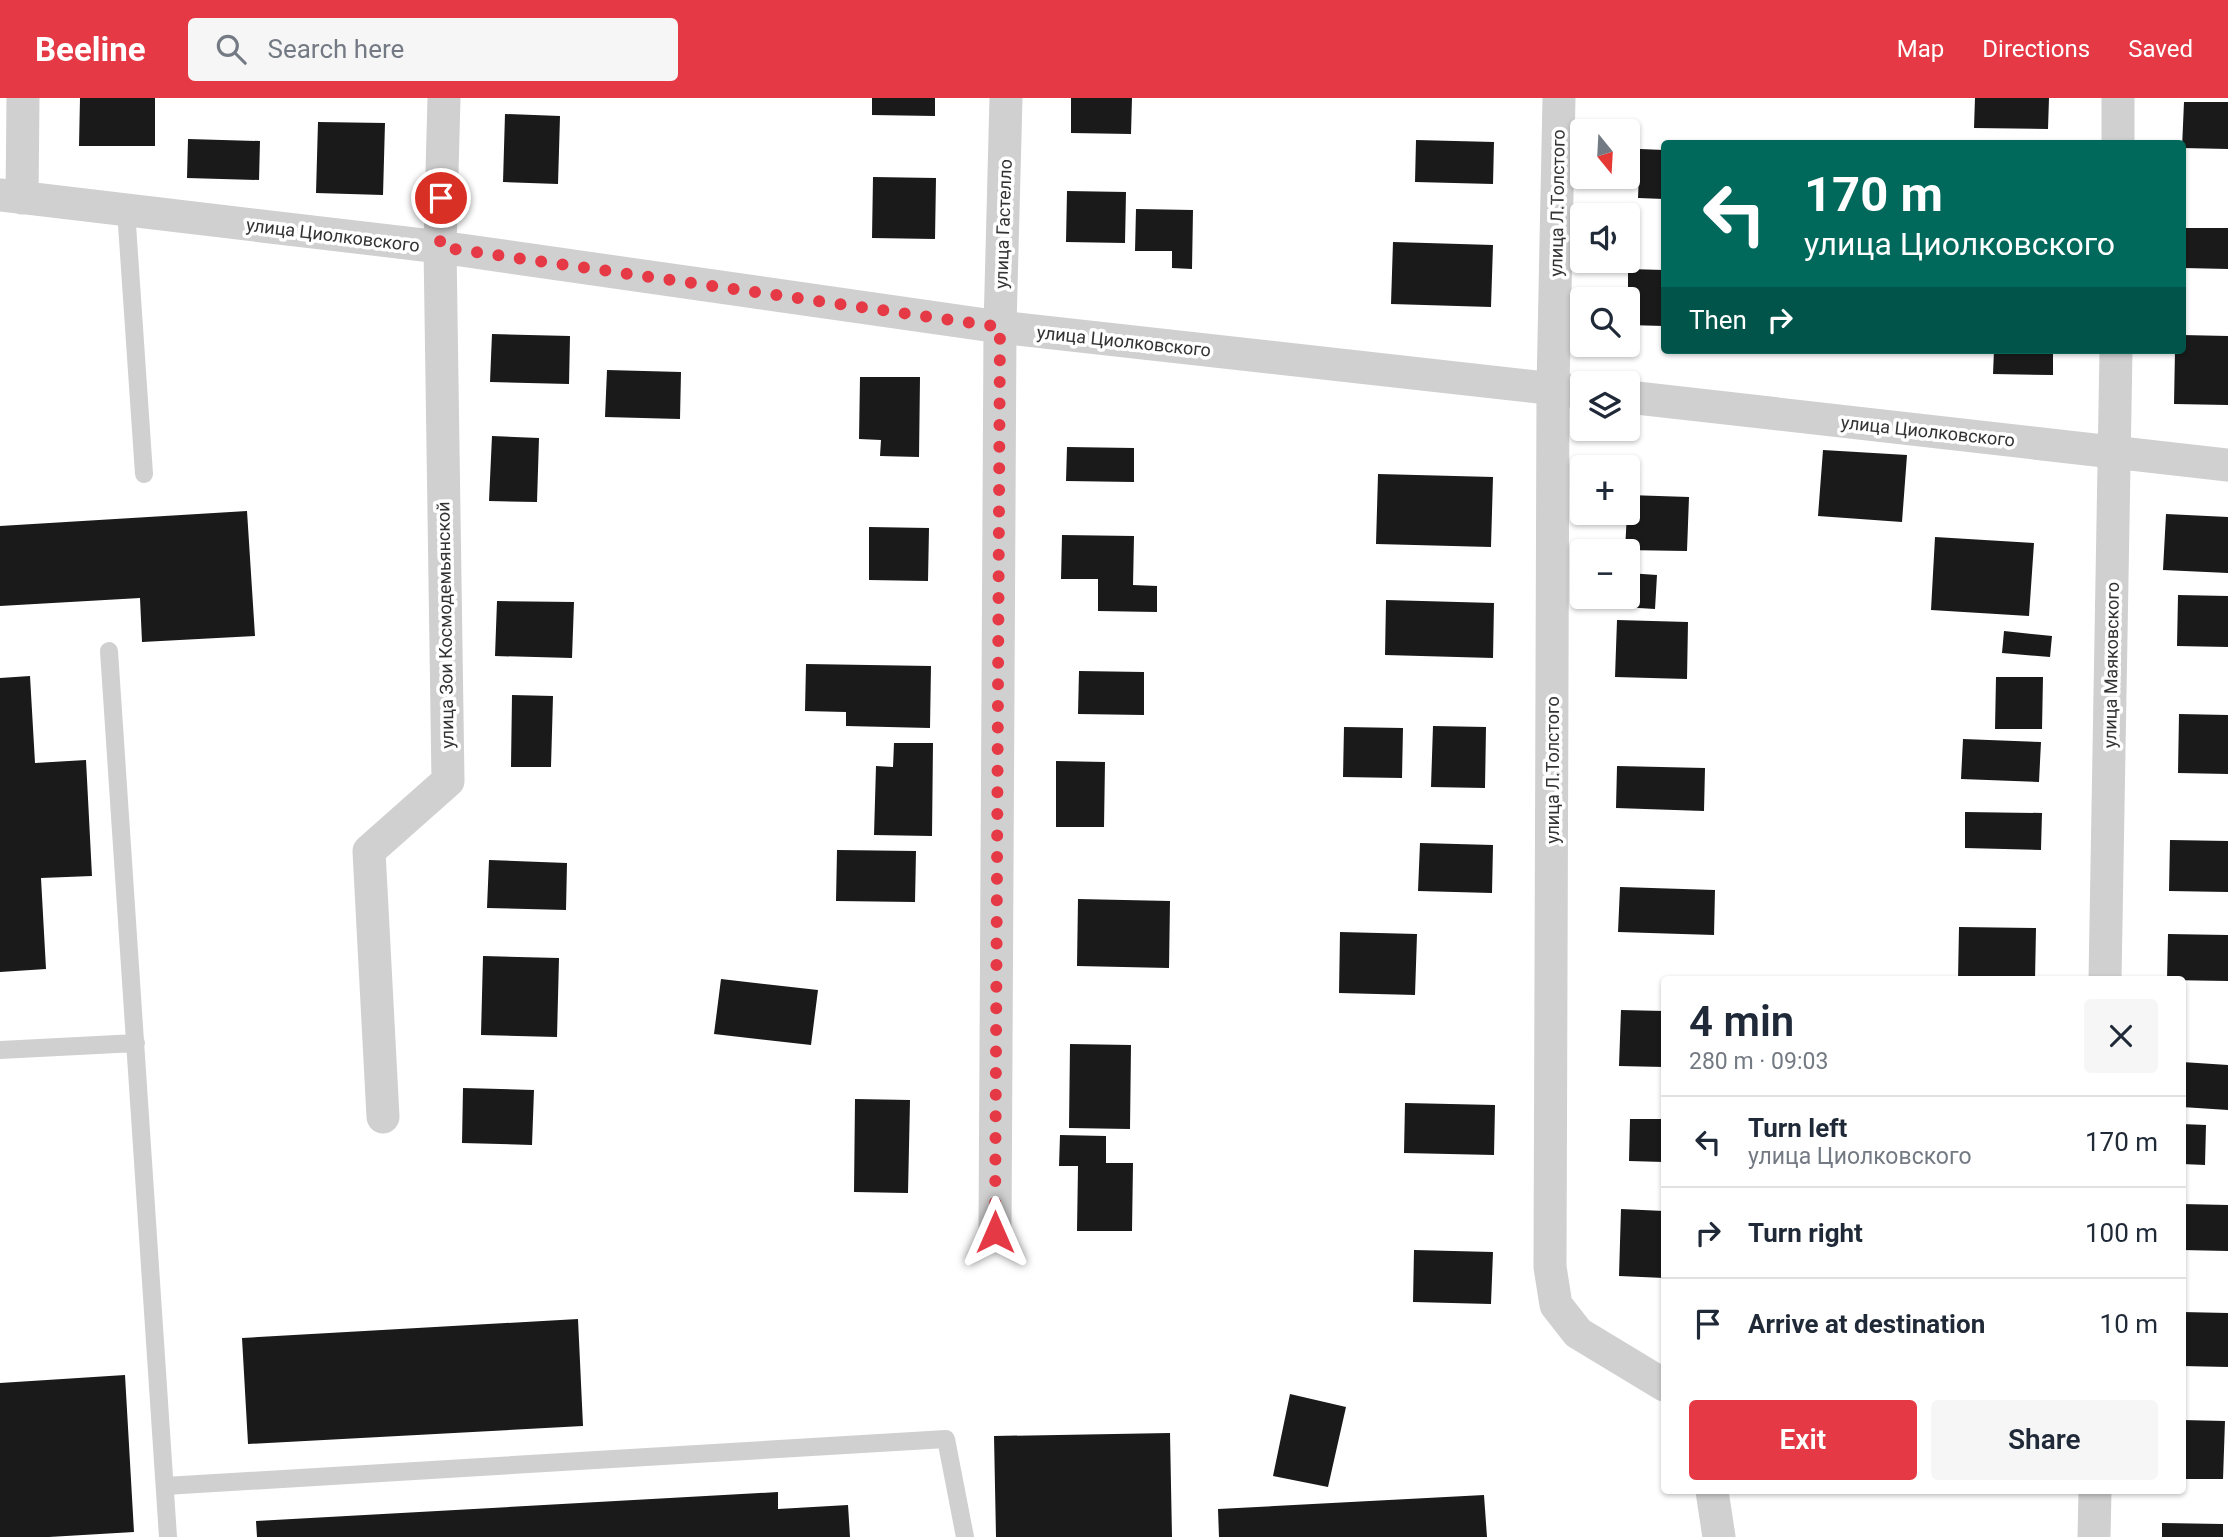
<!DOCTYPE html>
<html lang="en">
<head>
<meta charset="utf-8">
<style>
  :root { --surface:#fff; --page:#f6f6f7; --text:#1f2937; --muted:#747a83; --line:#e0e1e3; --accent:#e63946 }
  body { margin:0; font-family:Roboto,sans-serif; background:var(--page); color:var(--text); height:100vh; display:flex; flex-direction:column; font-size:26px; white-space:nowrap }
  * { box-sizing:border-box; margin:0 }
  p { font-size:23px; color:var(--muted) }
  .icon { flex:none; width:38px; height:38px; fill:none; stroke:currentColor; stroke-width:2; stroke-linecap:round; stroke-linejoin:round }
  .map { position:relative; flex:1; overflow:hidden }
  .sheet { position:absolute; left:1661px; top:878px; width:525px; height:518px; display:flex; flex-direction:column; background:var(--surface); border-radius:7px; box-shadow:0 2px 5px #0004 }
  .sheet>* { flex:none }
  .guide { position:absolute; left:1661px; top:42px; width:525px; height:214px; border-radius:7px; box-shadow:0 2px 5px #0004; background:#00695c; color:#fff; overflow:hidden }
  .needle { width:46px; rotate:162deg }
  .controls { position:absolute; left:1570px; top:21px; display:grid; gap:14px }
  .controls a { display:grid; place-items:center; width:70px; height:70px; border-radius:7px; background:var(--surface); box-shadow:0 2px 5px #0004; font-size:35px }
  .pin { position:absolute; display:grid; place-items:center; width:60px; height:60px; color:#fff; margin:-30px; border:4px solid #fff; border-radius:50%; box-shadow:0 2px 7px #0007 }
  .me { position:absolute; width:77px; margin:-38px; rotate:0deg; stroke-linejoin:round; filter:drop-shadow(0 0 5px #0008) }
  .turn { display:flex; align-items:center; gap:24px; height:147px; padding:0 28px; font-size:32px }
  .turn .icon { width:91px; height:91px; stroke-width:2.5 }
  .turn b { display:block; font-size:49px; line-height:60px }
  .then { display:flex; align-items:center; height:66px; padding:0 28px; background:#0003; gap:14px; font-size:26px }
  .round { display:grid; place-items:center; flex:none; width:74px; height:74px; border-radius:7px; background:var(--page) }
  .summary { display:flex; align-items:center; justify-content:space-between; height:119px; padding:0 28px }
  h1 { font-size:42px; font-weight:600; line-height:52px }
  .cta { display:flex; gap:14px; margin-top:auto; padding:14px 28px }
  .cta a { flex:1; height:80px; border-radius:7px; background:var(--accent); color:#fff; font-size:28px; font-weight:600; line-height:80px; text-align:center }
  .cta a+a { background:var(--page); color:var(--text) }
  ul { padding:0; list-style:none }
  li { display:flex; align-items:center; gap:21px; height:91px; padding:0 28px; border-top:2px solid var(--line) }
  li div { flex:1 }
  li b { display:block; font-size:26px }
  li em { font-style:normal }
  header { display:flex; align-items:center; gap:42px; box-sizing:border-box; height:98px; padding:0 35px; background:var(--accent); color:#fff }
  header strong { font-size:33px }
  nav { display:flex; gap:38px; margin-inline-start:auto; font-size:24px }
  .search { width:490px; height:63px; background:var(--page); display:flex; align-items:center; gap:18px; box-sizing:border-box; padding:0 24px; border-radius:7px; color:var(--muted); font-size:26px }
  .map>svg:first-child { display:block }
  .building { fill:#1a1a1a }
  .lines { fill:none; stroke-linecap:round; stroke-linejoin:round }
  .lane { stroke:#d0d0d0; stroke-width:18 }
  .street { stroke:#d0d0d0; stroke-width:33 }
  .route { stroke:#e63946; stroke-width:12; stroke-dasharray:0 21.6 }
  .labels { text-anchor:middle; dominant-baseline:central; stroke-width:7; stroke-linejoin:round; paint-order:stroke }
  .street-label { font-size:18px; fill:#333; stroke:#fff }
</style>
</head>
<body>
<header>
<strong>Beeline</strong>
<div class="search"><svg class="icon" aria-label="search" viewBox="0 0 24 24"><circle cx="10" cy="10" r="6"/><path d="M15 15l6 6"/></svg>Search here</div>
<nav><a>Map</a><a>Directions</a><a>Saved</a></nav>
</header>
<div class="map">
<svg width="2228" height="1439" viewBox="0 0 2228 1439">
  <rect width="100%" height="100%" fill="#fff"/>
  <path class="building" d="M 80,0 L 155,0 L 155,48 L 79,48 Z
    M 872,0 L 935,0 L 935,18 L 872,17 Z
    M 1071,0 L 1132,0 L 1131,36 L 1071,35 Z
    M 1975,0 L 2049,0 L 2048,31 L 1974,30 Z
    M 2184,4 L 2228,4 L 2228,51 L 2182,50 Z
    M 505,16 L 560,18 L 558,86 L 503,84 Z
    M 318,24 L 385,25 L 383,97 L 316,95 Z
    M 188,41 L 260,43 L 259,82 L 187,80 Z
    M 1416,42 L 1494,44 L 1493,86 L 1415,84 Z
    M 1640,51 L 1664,52 L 1664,101 L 1638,100 Z
    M 873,79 L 936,80 L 935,141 L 872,140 Z
    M 1067,93 L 1126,94 L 1125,145 L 1066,144 Z
    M 1136,111 L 1193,112 L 1192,171 L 1172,170 L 1172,153 L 1135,153 Z
    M 2185,130 L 2228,130 L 2228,171 L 2184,170 Z
    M 1393,144 L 1493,147 L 1491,209 L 1391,206 Z
    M 1628,171 L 1664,172 L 1664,228 L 1628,227 Z
    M 492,236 L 570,238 L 569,286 L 490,284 Z
    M 2182,237 L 2228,238 L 2228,307 L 2174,306 L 2175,252 L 2182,252 Z
    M 1994,252 L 2053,252 L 2053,277 L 1993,276 Z
    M 607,272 L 681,274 L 680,321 L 605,319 Z
    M 860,279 L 920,279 L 919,359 L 880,358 L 881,342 L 859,341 Z
    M 492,338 L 539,340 L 537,404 L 489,403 Z
    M 1067,349 L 1134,350 L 1134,384 L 1066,383 Z
    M 1823,352 L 1907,357 L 1902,424 L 1818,418 Z
    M 1378,376 L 1493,379 L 1491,449 L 1376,446 Z
    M 1628,397 L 1689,399 L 1687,453 L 1625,452 Z
    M 247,413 L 255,538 L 142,544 L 140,500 L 0,508 L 0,428 Z
    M 2166,416 L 2228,419 L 2228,475 L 2163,472 Z
    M 869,429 L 929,430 L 928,483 L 869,482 Z
    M 1062,437 L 1134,438 L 1133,487 L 1157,488 L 1157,514 L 1098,513 L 1098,481 L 1061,481 Z
    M 1935,439 L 2034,445 L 2029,518 L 1931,512 Z
    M 1628,475 L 1657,477 L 1655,511 L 1606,508 L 1607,499 L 1628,499 Z
    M 2178,497 L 2228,498 L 2228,549 L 2177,548 Z
    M 1386,502 L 1494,505 L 1493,560 L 1385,557 Z
    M 497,503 L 574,504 L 572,560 L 495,558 Z
    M 1617,522 L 1688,524 L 1687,581 L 1615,579 Z
    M 2004,533 L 2052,538 L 2050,559 L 2002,555 Z
    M 806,566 L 931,568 L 930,630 L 846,628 L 846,614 L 805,613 Z
    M 1079,573 L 1144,574 L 1144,617 L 1078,616 Z
    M 30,578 L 35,665 L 86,662 L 92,778 L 41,780 L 46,871 L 0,874 L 0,580 Z
    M 1996,579 L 2043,579 L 2042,631 L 1995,631 Z
    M 512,597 L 553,598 L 551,669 L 511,669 Z
    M 2179,616 L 2228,617 L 2228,676 L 2178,675 Z
    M 1433,628 L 1486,629 L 1485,690 L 1431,689 Z
    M 1344,629 L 1403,630 L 1402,680 L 1343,679 Z
    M 1963,641 L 2041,644 L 2039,684 L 1961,681 Z
    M 894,645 L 933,645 L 932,738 L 874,737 L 876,668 L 893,669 Z
    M 1056,663 L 1105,664 L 1104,729 L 1056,729 Z
    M 1617,668 L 1705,670 L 1704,713 L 1616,710 Z
    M 1965,714 L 2042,715 L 2041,752 L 1965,750 Z
    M 2170,742 L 2228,743 L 2228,794 L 2169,793 Z
    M 1420,745 L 1493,747 L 1492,795 L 1418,793 Z
    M 837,752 L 916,753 L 915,804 L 836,803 Z
    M 489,762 L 567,765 L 566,812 L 487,810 Z
    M 1620,789 L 1715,792 L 1714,837 L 1618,834 Z
    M 1078,801 L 1170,803 L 1169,870 L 1077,868 Z
    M 1959,829 L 2036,830 L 2035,882 L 1958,882 Z
    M 1340,834 L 1417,836 L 1415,897 L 1339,895 Z
    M 2168,836 L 2228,837 L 2228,883 L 2167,882 Z
    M 483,858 L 559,860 L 557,939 L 481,937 Z
    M 721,881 L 818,892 L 811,947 L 714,936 Z
    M 1621,912 L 1664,913 L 1664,969 L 1619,968 Z
    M 1070,946 L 1131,947 L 1130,1031 L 1069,1030 Z
    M 2182,964 L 2228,967 L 2228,1012 L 2182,1009 Z
    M 463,990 L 534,992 L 532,1047 L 462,1045 Z
    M 855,1001 L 910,1002 L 908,1095 L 854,1094 Z
    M 1405,1005 L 1495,1007 L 1494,1057 L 1404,1055 Z
    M 1630,1021 L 1664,1021 L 1664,1064 L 1629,1063 Z
    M 2182,1026 L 2206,1027 L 2205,1067 L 2182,1066 Z
    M 1060,1037 L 1106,1038 L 1106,1065 L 1133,1065 L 1132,1133 L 1077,1133 L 1078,1068 L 1059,1068 Z
    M 2182,1106 L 2228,1107 L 2228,1153 L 2182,1152 Z
    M 1621,1111 L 1664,1113 L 1664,1180 L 1619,1178 Z
    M 1414,1152 L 1493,1154 L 1491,1206 L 1413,1204 Z
    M 2182,1214 L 2228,1215 L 2228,1269 L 2182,1268 Z
    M 578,1221 L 583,1328 L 248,1346 L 242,1240 Z
    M 125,1277 L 134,1434 L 49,1439 L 0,1439 L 0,1285 Z
    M 1290,1296 L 1346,1309 L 1328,1389 L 1273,1378 Z
    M 2182,1322 L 2225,1323 L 2223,1381 L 2182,1381 Z
    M 1170,1335 L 1172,1439 L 996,1439 L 994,1338 Z
    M 778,1394 L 778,1411 L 848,1407 L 850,1439 L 257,1439 L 256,1423 Z
    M 1484,1397 L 1487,1439 L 1219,1439 L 1218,1411 Z
    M 2162,1425 L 2223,1426 L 2223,1439 L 2162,1439 Z"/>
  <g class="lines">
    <path class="lane" d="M 126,112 L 144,376
      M 109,553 L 168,1439
      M 0,952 L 136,945
      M 165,1388 L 946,1341 L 965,1439"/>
    <path class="street" d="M 1559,0 L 1553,290 L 1550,1169 L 1556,1207 L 1578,1235 L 1664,1287
      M 2118,46 L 2118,0
      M 0,97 L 440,149 L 1000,229 L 1582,294
      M 22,100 L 23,0
      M 1628,299 L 2228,367
      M 2105,882 L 2116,252
      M 383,1019 L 369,753 L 448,683 L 440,149 L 444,0
      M 995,1134 L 1000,229 L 1006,0
      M 1712,1393 L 1719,1439
      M 2094,1439 L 2095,1393"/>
  </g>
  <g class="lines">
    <path class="route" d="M 441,100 L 440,149 L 1000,229 L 995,1134"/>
  </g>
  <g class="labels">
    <g class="street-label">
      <text transform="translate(1557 105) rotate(-89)">улица Л.Толстого</text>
      <text transform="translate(1003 126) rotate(-88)">улица Гастелло</text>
      <text transform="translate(333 137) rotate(7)">улица Циолковского</text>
      <text transform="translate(1124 243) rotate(6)">улица Циолковского</text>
      <text transform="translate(1928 333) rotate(6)">улица Циолковского</text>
      <text transform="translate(445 527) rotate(-91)">улица Зои Космодемьянской</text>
      <text transform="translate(2111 567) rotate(-89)">улица Маяковского</text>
      <text transform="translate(1552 672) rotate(-90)">улица Л.Толстого</text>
    </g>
  </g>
</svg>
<div class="controls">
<a><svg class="needle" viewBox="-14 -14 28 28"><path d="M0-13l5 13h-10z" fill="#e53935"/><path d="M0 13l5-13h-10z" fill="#747a83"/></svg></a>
<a><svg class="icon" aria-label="sound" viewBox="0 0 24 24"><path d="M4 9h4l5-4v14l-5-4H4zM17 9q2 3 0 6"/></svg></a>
<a><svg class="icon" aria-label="search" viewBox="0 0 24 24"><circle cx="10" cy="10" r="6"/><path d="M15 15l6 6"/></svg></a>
<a><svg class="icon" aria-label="layers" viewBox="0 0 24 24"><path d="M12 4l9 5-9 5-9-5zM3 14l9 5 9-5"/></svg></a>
<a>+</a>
<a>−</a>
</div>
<div class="pin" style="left:441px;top:100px;background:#d93025"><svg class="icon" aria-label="arrive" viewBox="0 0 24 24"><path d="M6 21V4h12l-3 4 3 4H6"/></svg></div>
<svg class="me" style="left:995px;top:1134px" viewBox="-20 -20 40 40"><path d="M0-17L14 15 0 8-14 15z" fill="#e63946" stroke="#fff" stroke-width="4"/></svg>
<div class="guide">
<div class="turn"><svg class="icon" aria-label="left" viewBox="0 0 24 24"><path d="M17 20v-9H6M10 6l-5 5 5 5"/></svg><div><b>170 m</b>улица Циолковского</div></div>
<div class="then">Then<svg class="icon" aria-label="right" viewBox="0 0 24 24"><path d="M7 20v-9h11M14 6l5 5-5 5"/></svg></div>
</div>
<section class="sheet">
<div class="summary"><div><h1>4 min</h1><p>280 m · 09:03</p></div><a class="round"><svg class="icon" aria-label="close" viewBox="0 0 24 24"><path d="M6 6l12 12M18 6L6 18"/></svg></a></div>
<ul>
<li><svg class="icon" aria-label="left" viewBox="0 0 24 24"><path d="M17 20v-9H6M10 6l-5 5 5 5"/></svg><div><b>Turn left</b><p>улица Циолковского</p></div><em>170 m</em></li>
<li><svg class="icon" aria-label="right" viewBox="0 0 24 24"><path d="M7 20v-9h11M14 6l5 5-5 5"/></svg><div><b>Turn right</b></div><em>100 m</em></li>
<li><svg class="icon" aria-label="arrive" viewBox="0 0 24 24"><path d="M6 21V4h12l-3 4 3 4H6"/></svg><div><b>Arrive at destination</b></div><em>10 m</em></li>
</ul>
<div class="cta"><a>Exit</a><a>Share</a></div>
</section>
</div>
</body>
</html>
